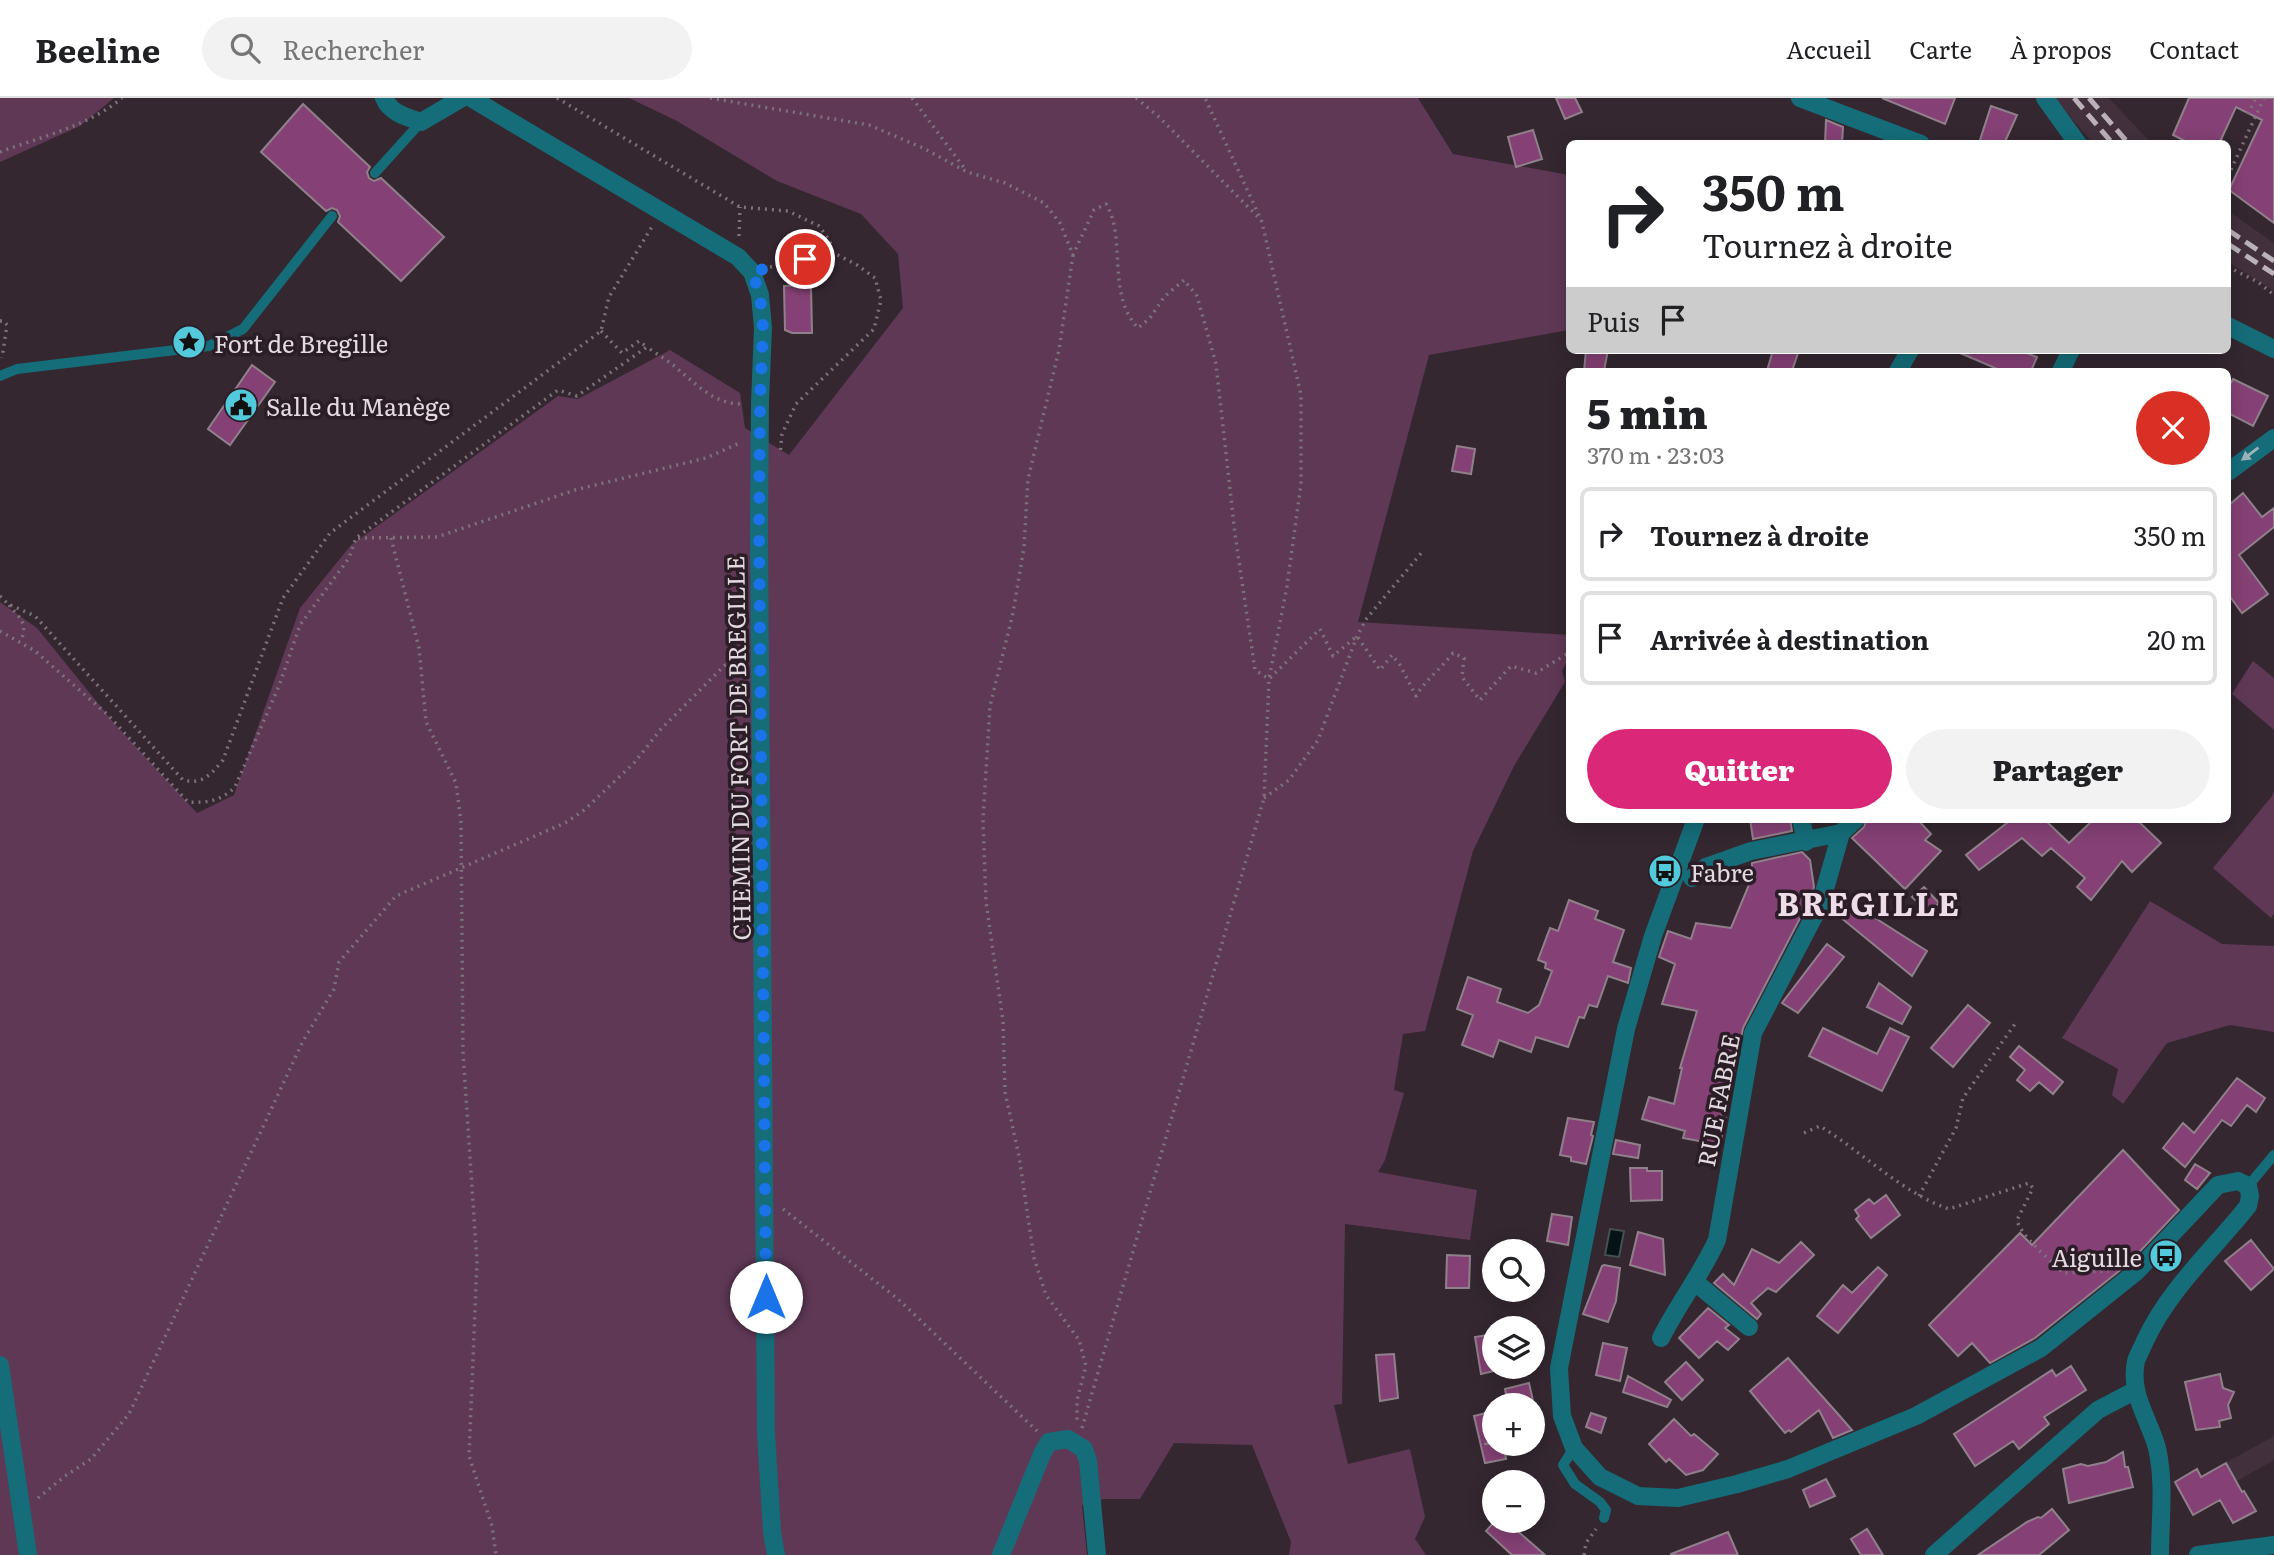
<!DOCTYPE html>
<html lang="fr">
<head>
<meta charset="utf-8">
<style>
  :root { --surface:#fff; --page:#f2f2f2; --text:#202124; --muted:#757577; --line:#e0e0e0; --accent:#db2777 }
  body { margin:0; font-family:Literata,serif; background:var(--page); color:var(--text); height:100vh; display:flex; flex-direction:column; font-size:26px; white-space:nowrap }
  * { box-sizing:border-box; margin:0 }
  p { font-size:23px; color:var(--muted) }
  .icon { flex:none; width:38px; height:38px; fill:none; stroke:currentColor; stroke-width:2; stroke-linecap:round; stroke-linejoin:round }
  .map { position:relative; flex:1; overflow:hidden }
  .drawer { position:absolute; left:1566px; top:270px; width:665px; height:455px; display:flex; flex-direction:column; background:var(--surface); border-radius:10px; box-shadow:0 4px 18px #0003 }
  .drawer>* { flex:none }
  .banner { position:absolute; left:1566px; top:42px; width:665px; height:214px; border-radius:10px; box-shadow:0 4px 18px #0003; background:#fff; color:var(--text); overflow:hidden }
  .tools { position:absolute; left:1482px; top:1141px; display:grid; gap:14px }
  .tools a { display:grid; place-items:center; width:63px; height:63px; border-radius:50%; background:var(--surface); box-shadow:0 4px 18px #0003; font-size:35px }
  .pin { position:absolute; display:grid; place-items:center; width:60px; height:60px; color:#fff; margin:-30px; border:4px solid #fff; border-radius:50%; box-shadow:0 2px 7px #0007 }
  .me { position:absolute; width:77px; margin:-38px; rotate:0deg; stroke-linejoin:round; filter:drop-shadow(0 0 5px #0008) }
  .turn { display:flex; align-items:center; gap:24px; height:147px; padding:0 21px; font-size:32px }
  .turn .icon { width:91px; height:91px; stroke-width:2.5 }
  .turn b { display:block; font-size:49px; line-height:60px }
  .then { display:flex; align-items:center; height:66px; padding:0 21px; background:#0003; gap:14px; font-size:26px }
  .round { display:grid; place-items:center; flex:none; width:74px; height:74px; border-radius:37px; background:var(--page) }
  .overview { display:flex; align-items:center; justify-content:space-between; height:119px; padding:0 21px }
  h1 { font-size:42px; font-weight:800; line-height:52px }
  .primary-button { display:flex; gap:14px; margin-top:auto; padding:14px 21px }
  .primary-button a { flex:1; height:80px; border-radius:42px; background:var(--accent); color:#fff; font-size:28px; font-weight:800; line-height:80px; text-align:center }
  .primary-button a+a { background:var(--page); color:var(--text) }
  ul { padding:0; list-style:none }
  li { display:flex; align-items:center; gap:21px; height:94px; margin:0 14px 10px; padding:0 7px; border:4px solid var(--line); border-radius:10px }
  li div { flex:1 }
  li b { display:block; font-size:26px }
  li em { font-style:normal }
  header { display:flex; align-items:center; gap:42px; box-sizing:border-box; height:98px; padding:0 35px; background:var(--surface); border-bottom:2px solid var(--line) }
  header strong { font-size:33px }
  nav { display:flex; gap:38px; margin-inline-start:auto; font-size:24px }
  .search { width:490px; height:63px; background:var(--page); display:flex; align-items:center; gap:18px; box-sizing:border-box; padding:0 24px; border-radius:38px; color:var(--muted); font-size:26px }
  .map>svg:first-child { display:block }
  .built { fill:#42303d }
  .green { fill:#5f3855 }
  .water { fill:#041316; stroke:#474f53; stroke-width:2 }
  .building { fill:#854175; stroke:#90808b; stroke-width:2 }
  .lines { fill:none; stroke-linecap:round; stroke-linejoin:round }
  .path { stroke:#7d727a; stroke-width:3.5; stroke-dasharray:2 5; stroke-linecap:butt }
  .lane { stroke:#156d79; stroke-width:10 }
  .street { stroke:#156d79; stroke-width:18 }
  .rail { stroke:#bbb1b8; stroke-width:5; stroke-dasharray:14 7; stroke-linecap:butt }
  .oneway { fill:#9bb4bc }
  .route { stroke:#1a73e8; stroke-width:12; stroke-dasharray:0 21.6 }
  .labels { text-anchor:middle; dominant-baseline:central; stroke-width:7; stroke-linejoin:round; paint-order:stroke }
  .poi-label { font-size:24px; fill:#e3dae0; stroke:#2a1d26; text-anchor:start }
  .street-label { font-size:24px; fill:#e3dae0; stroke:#2a1d26 }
  .district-label { font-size:32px; font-weight:bold; letter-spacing:2px; fill:#eedce8; stroke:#2a1d26 }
</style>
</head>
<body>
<header>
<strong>Beeline</strong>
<div class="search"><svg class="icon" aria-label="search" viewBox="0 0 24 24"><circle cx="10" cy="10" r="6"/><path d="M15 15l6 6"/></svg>Rechercher</div>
<nav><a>Accueil</a><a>Carte</a><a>À propos</a><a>Contact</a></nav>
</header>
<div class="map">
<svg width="2274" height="1457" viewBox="0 0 2274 1457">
  <rect width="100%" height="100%" fill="#342730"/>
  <path class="built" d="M 2054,0 L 2109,0 L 2151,45 L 2093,45 Z
    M 2228,113 L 2274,145 L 2274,193 L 2228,164 Z
    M 2274,1338 L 2274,1362 L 2235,1384 L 2225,1365 Z"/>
  <path class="green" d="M 0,0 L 114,0 L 80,28 L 0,64 Z
    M 629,0 L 1418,0 L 1453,56 L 1569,77 L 1569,232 L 1429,257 L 1358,524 L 1570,537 L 1570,558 L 1562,573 L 1565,584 L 1514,668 L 1473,753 L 1425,933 L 1403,936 L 1394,992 L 1404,995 L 1385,1062 L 1378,1074 L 1477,1092 L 1470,1142 L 1345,1126 L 1342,1306 L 1334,1307 L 1348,1366 L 1410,1351 L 1425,1419 L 1415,1441 L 1426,1457 L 1289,1457 L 1291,1444 L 1252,1347 L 1174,1345 L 1140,1401 L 1104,1401 L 1082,1407 L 1087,1457 L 0,1457 L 0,504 L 37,530 L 114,625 L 197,715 L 234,697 L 300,510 L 351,447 L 558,298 L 578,301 L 670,252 L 740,295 L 745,330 L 789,357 L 903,210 L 898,156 L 861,116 L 777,83 L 677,23 Z
    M 2253,563 L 2274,580 L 2274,632 L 2232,596 Z
    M 2274,692 L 2274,816 L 2271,820 L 2213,770 L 2272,698 Z
    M 2150,803 L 2222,846 L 2274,848 L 2274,934 L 2230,927 L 2167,945 L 2123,1006 L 2112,997 L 2118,971 L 2062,940 Z"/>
  <path class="water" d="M 1610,1131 L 1624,1133 L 1619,1159 L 1605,1157 Z"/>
  <path class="building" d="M 1556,0 L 1575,0 L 1582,14 L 1565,21 Z
    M 1882,0 L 1955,0 L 1945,26 Z
    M 2189,0 L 2274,0 L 2274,125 L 2229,92 L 2262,22 L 2236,9 L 2219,46 L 2191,46 L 2173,37 Z
    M 303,6 L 370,69 L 367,74 L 369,80 L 374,83 L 381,80 L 444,139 L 401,183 L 338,124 L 340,118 L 337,112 L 332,110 L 326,113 L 261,54 Z
    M 1991,8 L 2017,17 L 2004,46 L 1989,46 L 1980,42 Z
    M 1826,22 L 1843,29 L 1842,46 L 1825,46 Z
    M 1533,32 L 1542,61 L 1516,69 L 1508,39 Z
    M 811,187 L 812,235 L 792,235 L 785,232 L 784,188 Z
    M 1586,252 L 1608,252 L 1604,273 L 1584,273 Z
    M 1773,252 L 1799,252 L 1792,273 L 1767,273 Z
    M 1953,252 L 2019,252 L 2037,259 L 2031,273 L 2002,273 Z
    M 252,267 L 275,284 L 230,347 L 208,331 Z
    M 2233,281 L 2268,298 L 2253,328 L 2228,315 L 2228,290 Z
    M 1457,348 L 1475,351 L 1471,376 L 1452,373 Z
    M 2243,395 L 2262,419 L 2274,410 L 2274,429 L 2239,457 L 2268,496 L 2242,515 L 2228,496 L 2228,408 Z
    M 1750,721 L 1790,721 L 1792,733 L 1753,741 Z
    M 1867,721 L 1917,721 L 1931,736 L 1925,742 L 1941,753 L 1905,791 L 1852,740 L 1864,729 Z
    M 2012,721 L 2044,721 L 2069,745 L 2094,721 L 2136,721 L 2161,745 L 2132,774 L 2122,763 L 2091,802 L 2077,789 L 2085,780 L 2051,750 L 2042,758 L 2022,740 L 1979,772 L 1966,757 Z
    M 1802,754 L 1810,762 L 1814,789 L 1810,801 L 1743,930 L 1733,981 L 1730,981 L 1721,1019 L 1726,1020 L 1720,1047 L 1683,1040 L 1685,1033 L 1642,1021 L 1649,999 L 1674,1006 L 1682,970 L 1680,970 L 1697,913 L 1662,906 L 1675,866 L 1659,859 L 1668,833 L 1691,841 L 1696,825 L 1731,830 L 1751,782 L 1752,765 Z
    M 1924,789 L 1939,805 L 1929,815 L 1912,799 Z
    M 1569,802 L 1598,813 L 1595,821 L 1624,832 L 1613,864 L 1631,870 L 1628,885 L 1608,878 L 1597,909 L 1589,907 L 1584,920 L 1579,919 L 1568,949 L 1536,939 L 1531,954 L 1499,942 L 1493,959 L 1462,947 L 1473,917 L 1457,911 L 1468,879 L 1501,891 L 1497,904 L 1528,915 L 1539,907 L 1552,873 L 1545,870 L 1546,865 L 1538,862 L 1550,830 L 1558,833 Z
    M 1851,807 L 1869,821 L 1872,818 L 1927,853 L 1912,878 L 1840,819 Z
    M 1827,846 L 1844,859 L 1798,915 L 1782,905 Z
    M 1879,885 L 1911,909 L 1902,926 L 1867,909 Z
    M 1968,907 L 1990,925 L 1953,969 L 1931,950 Z
    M 1823,930 L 1877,956 L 1890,930 L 1909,939 L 1882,993 L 1809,958 Z
    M 2019,948 L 2063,984 L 2053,996 L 2039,984 L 2030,993 L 2017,982 L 2025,972 L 2010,959 Z
    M 2237,980 L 2265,1000 L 2256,1014 L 2247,1007 L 2231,1028 L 2222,1022 L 2185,1069 L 2163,1050 L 2183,1025 L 2194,1035 Z
    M 1568,1020 L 1594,1024 L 1591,1037 L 1593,1038 L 1586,1066 L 1571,1063 L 1571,1059 L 1560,1057 Z
    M 1616,1042 L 1640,1047 L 1638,1060 L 1613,1056 Z
    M 2123,1052 L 2179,1112 L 2128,1166 L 2035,1240 L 1990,1265 L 1972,1245 L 1958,1258 L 1929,1227 L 2020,1135 L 2032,1147 Z
    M 2195,1066 L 2210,1075 L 2197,1091 L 2185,1082 Z
    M 1630,1070 L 1647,1070 L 1647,1073 L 1662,1073 L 1662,1102 L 1631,1103 Z
    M 1886,1097 L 1900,1117 L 1871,1140 L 1856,1121 L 1859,1118 L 1855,1112 L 1869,1101 L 1874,1106 Z
    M 1552,1116 L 1572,1119 L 1568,1147 L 1547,1143 Z
    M 1638,1134 L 1663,1141 L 1665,1177 L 1630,1167 Z
    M 2251,1142 L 2274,1171 L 2251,1192 L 2225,1163 Z
    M 1801,1144 L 1814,1157 L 1776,1194 L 1768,1190 L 1751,1205 L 1761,1216 L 1757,1221 L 1714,1185 L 1723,1176 L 1734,1187 L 1752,1151 L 1779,1165 Z
    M 1447,1157 L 1470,1158 L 1469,1190 L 1446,1190 Z
    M 1604,1167 L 1620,1170 L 1616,1203 L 1608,1224 L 1583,1216 L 1602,1168 Z
    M 1878,1169 L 1887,1177 L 1838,1235 L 1817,1218 L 1843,1187 L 1852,1195 Z
    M 1708,1210 L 1729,1227 L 1725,1230 L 1739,1241 L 1728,1252 L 1717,1243 L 1699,1260 L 1679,1240 Z
    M 1494,1236 L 1494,1273 L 1481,1276 L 1475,1239 Z
    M 1603,1245 L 1627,1250 L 1620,1283 L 1596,1277 Z
    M 1394,1256 L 1398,1300 L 1380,1303 L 1376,1257 Z
    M 1788,1260 L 1838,1316 L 1852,1332 L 1833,1340 L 1819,1312 L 1791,1334 L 1789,1332 L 1785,1335 L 1750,1293 Z
    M 1686,1264 L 1703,1282 L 1682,1302 L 1665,1284 Z
    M 2071,1268 L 2086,1292 L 2044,1319 L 2049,1326 L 2019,1351 L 2013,1343 L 1975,1368 L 1954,1336 L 2052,1272 L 2056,1278 Z
    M 2220,1276 L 2223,1290 L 2234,1294 L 2228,1307 L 2231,1320 L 2219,1323 L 2220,1329 L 2196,1332 L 2185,1284 Z
    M 1628,1278 L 1671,1302 L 1667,1309 L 1623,1294 Z
    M 1529,1285 L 1534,1307 L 1508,1307 L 1505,1291 Z
    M 1494,1313 L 1494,1344 L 1484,1346 L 1504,1346 L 1506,1361 L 1485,1365 L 1474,1318 Z
    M 1591,1315 L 1606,1320 L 1601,1335 L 1586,1329 Z
    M 1674,1321 L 1691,1338 L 1694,1336 L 1718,1356 L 1703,1372 L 1686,1377 L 1669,1361 L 1666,1364 L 1649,1346 Z
    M 2123,1354 L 2125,1369 L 2128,1369 L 2133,1389 L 2069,1405 L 2063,1371 L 2081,1366 L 2088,1368 L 2106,1364 Z
    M 2226,1365 L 2242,1394 L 2244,1393 L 2256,1413 L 2233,1425 L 2220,1402 L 2193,1417 L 2175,1384 L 2197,1371 L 2201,1379 Z
    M 1826,1381 L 1835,1398 L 1810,1409 L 1803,1392 Z
    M 2052,1411 L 2069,1432 L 2039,1457 L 1978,1457 L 2027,1424 L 2038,1419 L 2041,1420 Z
    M 1495,1423 L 1506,1423 L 1545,1457 L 1512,1457 L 1486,1433 Z
    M 1867,1431 L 1872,1439 L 1883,1457 L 1861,1457 L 1851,1441 Z
    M 1728,1434 L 1738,1457 L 1671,1457 L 1671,1456 Z"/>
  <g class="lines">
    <path class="path" d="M 557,0 L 740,109 L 788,113 L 819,128 L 830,143 L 832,154
      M 710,0 L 869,27 L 925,51 L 967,74 L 1005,85 L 1044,105 L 1060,125 L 1073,157 L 1094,112 L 1106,106 C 1127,140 1106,196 1138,230 L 1150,220 L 1164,199 L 1184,182 L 1197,198 L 1216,266 L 1235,436 L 1255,572 L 1269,581 L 1320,531 L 1333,558 L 1357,538 L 1380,572 L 1392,557 L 1400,567 L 1416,598 C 1426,581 1441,571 1453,555 L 1464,560 L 1462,579 L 1480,602 L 1511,568 L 1536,575 L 1570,554
      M 912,0 L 965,71
      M 1136,0 L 1158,18 L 1259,120
      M 2248,16 L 2256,0
      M 0,54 C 40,39 89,28 122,0
      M 2228,78 L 2264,0
      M 739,138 L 740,109
      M 1073,157 L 1059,252 L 1028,381 L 1024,449 L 1013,515 L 990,608 L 983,722 L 986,804 L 1003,923 L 1005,994 L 1019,1058 L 1034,1160 L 1046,1197 L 1079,1242 L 1086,1268 L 1077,1302 L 1077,1326
      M 770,169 L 832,154 L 857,167 L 875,180 L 881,202 L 874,231 L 796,306 L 782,336 L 780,357
      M 2228,169 L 2258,184 L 2274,197
      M 0,223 L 4,223 L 7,227 L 2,260
      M 601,233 L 622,255 L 639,243 L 647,249
      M 358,440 L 437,439 L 575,392 L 706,360 L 742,344
      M 391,440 L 419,550 L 426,624 L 456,685 L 461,724 L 463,954 L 477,1164 L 469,1358 L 492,1428 L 496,1457
      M 0,498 L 8,506 L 35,518 L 183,682 C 203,687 211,676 223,662 L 283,500 L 330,435 L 601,233 L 609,199 L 653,127
      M 9,507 C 20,521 28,524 21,543
      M 0,533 L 35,553 L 109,618 L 188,704 C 207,705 221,703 235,689 L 279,588 L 300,527 L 349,460 L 356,440 L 558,292 L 577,298 L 647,249 C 658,257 669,263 679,272 C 698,288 715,306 742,306
      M 1264,700 L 1289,682 L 1318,642 L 1357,538 L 1367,520 L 1423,453
      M 1804,1035 L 1820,1028 C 1862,1054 1904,1096 1949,1111 L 2029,1085 L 2033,1090 L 2017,1122 C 2021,1139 2050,1161 2063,1175 L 2109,1173
      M 1919,1098 L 1956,1030 L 1963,1000 L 2017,923
      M 783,1111 L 898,1201 L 1037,1333
      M 1082,1330 L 1264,700 L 1269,581 L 1287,488 L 1301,386 L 1301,297 L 1262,124 L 1205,0
      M 38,1400 L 65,1378 L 91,1361 L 129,1316 L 303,943 L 334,891 L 339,864 L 396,798 L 565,725 L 583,713 L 634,665 L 661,631 L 728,564 L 740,486
      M 1584,1457 L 1586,1445 L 1596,1431"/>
    <path class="lane" d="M 375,75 L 421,24
      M 0,278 L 17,271 L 209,248 L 243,231 L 332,118
      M 2248,1088 L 2274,1057
      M 1574,1350 L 1563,1367 L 1575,1386 L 1600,1404 L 1606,1412 L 1604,1420"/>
    <path class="street" d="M 384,0 C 390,15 407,19 421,24 L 462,0
      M 471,0 L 738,159 L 752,174 L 760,197 L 763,230 L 760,304 L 759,436 L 766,1335 L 772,1434 L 776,1457
      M 1800,0 L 1921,46
      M 2045,0 L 2078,46
      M 2228,228 L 2274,251
      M 1898,273 L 1910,252
      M 2061,273 L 2071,252
      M 2228,374 L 2274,340
      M 1696,721 L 1653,838 L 1626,931 L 1559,1270 L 1562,1318 L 1574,1350 L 1600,1379 L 1638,1398 L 1678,1400 L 1737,1386 L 1788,1371 L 1916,1318 L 2041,1250 L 2136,1174 L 2218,1087 L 2238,1083 L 2248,1088 L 2250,1098 L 2248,1108 C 2213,1152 2169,1191 2145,1243 C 2142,1250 2138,1257 2136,1263 C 2129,1297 2149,1320 2157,1350 C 2165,1384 2160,1423 2160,1457
      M 1801,721 L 1806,744
      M 1692,780 L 1706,769 L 1751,753 L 1841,735 L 1856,721
      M 1695,1184 L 1749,1229
      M 1661,1240 C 1678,1206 1701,1177 1717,1142 L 1753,935 L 1821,805 L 1841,735
      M 0,1267 L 28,1457
      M 1001,1457 L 1042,1356 L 1049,1344 L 1068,1341 L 1084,1351 L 1088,1363 L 1097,1457
      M 1934,1457 L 2098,1312 L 2136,1292
      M 2198,1457 L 2274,1447"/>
    <path class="rail" d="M 2074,0 L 2113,46
      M 2089,0 L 2129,46
      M 2228,132 L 2274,163
      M 2228,146 L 2274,176"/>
  </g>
  <defs><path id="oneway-solid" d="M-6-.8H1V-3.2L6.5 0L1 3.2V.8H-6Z" transform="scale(1.75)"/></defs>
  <use class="oneway" href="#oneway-solid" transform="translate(2250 356) rotate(143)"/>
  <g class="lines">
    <path class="route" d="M 766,1199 L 759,436 L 760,304 L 763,230 L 760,197 L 752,174 L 805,161"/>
  </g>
  <defs>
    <symbol id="sight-disc" viewBox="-11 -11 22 22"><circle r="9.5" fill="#53cadc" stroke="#2a1d26"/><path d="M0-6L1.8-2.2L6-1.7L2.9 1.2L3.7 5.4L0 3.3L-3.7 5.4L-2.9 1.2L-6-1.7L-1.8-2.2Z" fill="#111"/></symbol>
    <symbol id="civic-disc" viewBox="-11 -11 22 22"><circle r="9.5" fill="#53cadc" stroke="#2a1d26"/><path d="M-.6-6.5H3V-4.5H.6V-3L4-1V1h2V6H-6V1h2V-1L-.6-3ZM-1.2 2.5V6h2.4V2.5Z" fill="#111"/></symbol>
    <symbol id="bus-disc" viewBox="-11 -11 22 22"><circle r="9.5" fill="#53cadc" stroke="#2a1d26"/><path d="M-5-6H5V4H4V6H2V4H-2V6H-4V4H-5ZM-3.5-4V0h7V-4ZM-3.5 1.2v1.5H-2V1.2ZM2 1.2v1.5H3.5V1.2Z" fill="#111"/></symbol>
  </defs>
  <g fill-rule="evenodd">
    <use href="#sight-disc" x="170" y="225" width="38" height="38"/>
    <use href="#civic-disc" x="222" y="288" width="38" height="38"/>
    <use href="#bus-disc" x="1646" y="754" width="38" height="38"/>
    <use href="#bus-disc" x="2147" y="1139" width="38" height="38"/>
  </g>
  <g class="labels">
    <g class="poi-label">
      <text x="214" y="244">Fort de Bregille</text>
      <text x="266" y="307">Salle du Manège</text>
      <text x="1690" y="773">Fabre</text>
      <text x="2142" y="1158" text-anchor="end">Aiguille</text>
    </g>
    <g class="street-label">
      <text transform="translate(737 650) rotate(-91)">CHEMIN DU FORT DE BREGILLE</text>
      <text transform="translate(1717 1002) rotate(-79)">RUE FABRE</text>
    </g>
    <g class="district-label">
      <text x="1869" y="804">BREGILLE</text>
    </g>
  </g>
</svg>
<div class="tools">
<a><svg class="icon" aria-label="search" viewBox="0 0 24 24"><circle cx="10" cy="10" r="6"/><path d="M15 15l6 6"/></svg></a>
<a><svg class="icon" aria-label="layers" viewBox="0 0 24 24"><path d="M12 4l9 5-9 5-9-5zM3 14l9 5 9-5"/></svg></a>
<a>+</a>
<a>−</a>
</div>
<div class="pin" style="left:805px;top:161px;background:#d93025"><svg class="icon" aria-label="arrive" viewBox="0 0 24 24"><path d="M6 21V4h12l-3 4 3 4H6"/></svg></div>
<svg class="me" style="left:766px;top:1199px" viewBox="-20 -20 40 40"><circle r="19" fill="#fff"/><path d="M0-13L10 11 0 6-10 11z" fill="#1a73e8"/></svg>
<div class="banner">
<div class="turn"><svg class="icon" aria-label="right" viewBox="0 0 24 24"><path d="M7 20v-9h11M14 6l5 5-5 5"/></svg><div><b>350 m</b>Tournez à droite</div></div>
<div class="then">Puis<svg class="icon" aria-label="arrive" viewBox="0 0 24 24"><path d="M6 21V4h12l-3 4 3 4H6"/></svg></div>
</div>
<section class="drawer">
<div class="overview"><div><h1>5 min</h1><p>370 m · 23:03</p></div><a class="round" style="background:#d93025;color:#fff"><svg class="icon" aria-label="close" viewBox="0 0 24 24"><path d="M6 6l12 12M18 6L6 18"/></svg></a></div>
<ul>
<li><svg class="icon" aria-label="right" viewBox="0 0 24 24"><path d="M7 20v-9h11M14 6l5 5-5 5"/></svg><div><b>Tournez à droite</b></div><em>350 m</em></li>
<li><svg class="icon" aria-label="arrive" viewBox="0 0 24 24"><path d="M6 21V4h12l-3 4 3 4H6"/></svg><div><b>Arrivée à destination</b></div><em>20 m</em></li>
</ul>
<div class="primary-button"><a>Quitter</a><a>Partager</a></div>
</section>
</div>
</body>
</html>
